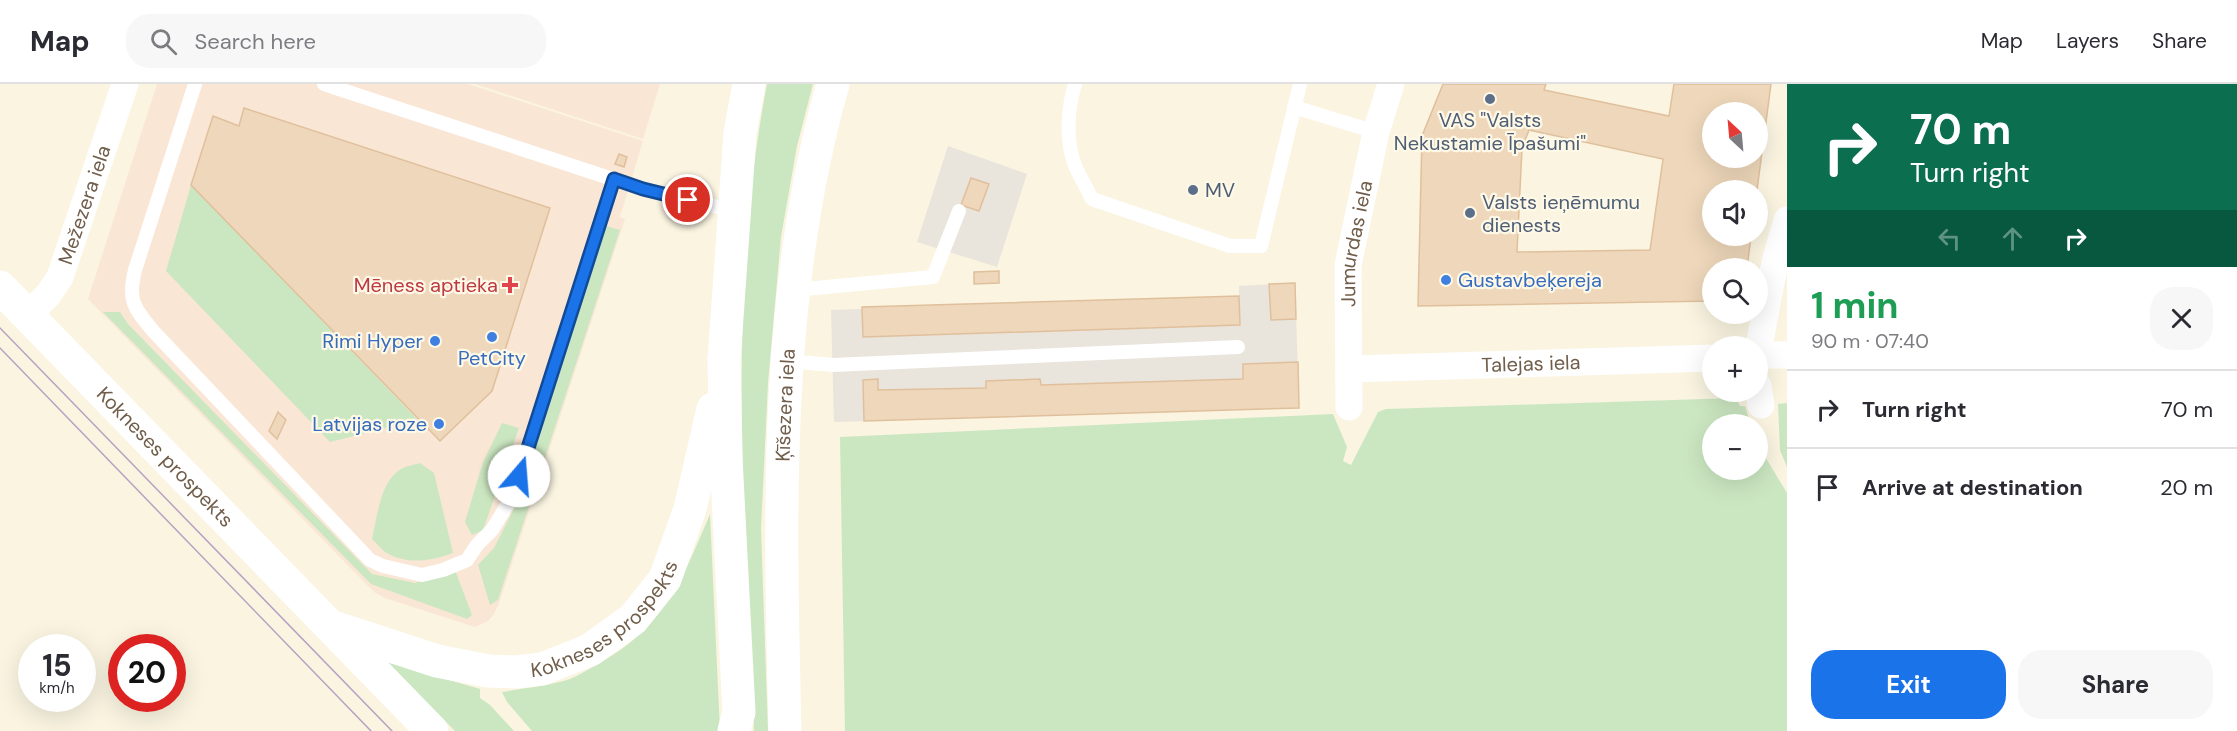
<!DOCTYPE html>
<html lang="en">
<head>
<meta charset="utf-8">
<style>
  :root { --surface:#fff; --page:#f7f7f7; --text:#2b2b33; --muted:#7c7c81; --line:#e1e1e2; --accent:#1a73e8 }
  body { margin:0; font-family:"DM Sans",sans-serif; background:var(--page); color:var(--text); height:100vh; display:flex; flex-direction:column; font-size:22px; white-space:nowrap }
  * { box-sizing:border-box; margin:0 }
  p { font-size:20px; color:var(--muted) }
  .icon { flex:none; width:33px; height:33px; fill:none; stroke:currentColor; stroke-width:2; stroke-linecap:round; stroke-linejoin:round }
  .map { position:relative; flex:1; overflow:hidden }
  .side { display:flex; flex-direction:column; background:var(--surface); width:450px }
  .side>* { flex:none }
  .banner { background:#0b6e4f; color:#fff; overflow:hidden }
  .needle { width:39px; rotate:334deg }
  .buttons { position:absolute; left:1702px; top:18px; display:grid; gap:12px }
  .buttons a { display:grid; place-items:center; width:66px; height:66px; border-radius:50%; background:var(--surface); box-shadow:0 6px 24px #0002; font-size:30px }
  .speed { position:absolute; left:18px; top:550px; display:flex; gap:12px; font-size:30px; font-weight:700; text-align:center }
  .speed>* { display:grid; place-content:center; width:78px; height:78px; border-radius:50%; background:var(--surface); box-shadow:0 6px 24px #0002; line-height:1 }
  .speed small { font-size:15px; font-weight:400 }
  .speed .limit { border:9px solid #d22; background:#fff; color:#111 }
  .pin { position:absolute; display:grid; place-items:center; width:51px; height:51px; color:#fff; margin:-26px; border:3px solid #fff; border-radius:50%; box-shadow:0 2px 6px #0007 }
  .me { position:absolute; width:66px; margin:-33px; rotate:18deg; stroke-linejoin:round; filter:drop-shadow(0 0 4px #0008) }
  .turn { display:flex; align-items:center; gap:21px; height:126px; padding:0 24px; font-size:27px }
  .turn .icon { width:78px; height:78px; stroke-width:2.5 }
  .turn b { display:block; font-size:42px; line-height:51px }
  .lanes { display:flex; align-items:center; height:57px; padding:0 24px; background:#0003; justify-content:center; gap:30px; direction:ltr }
  .lanes .off { opacity:.35 }
  .round { display:grid; place-items:center; flex:none; width:63px; height:63px; border-radius:24px; background:var(--page) }
  .headline { display:flex; align-items:center; justify-content:space-between; height:102px; padding:0 24px }
  h1 { font-size:36px; font-weight:700; line-height:45px; color:#1e9e55 }
  .primary-button { display:flex; gap:12px; margin-top:auto; padding:12px 24px }
  .primary-button a { flex:1; height:69px; border-radius:24px; background:var(--accent); color:#fff; font-size:24px; font-weight:700; line-height:69px; text-align:center }
  .primary-button a+a { background:var(--page); color:var(--text) }
  ul { padding:0; list-style:none }
  li { display:flex; align-items:center; gap:18px; height:78px; padding:0 24px; border-top:2px solid var(--line) }
  li div { flex:1 }
  li b { display:block; font-size:22px }
  li em { font-style:normal }
  header { display:flex; align-items:center; gap:36px; box-sizing:border-box; height:84px; padding:0 30px; background:var(--surface); border-bottom:2px solid var(--line) }
  header strong { font-size:28px }
  nav { display:flex; gap:33px; margin-inline-start:auto; font-size:21px }
  .search { width:420px; height:54px; background:var(--page); display:flex; align-items:center; gap:15px; box-sizing:border-box; padding:0 21px; border-radius:24px; color:var(--muted); font-size:22px }
  main { display:flex; flex:1; min-height:0 }
  .map>svg:first-child { display:block }
  .commercial { fill:#fae6d5 }
  .industrial { fill:#e9e4dc }
  .green { fill:#cbe7c1 }
  .building { fill:#eed7ba; stroke:#e0c09c; stroke-width:1.5; fill-rule:evenodd }
  .lines { fill:none; stroke-linecap:round; stroke-linejoin:round }
  .lane { stroke:#fff; stroke-width:14 }
  .street { stroke:#fff; stroke-width:27 }
  .secondary { stroke:#fff; stroke-width:33 }
  .tram { stroke:#b8a1c2; stroke-width:1.5 }
  .route-casing { stroke:#114b97; stroke-width:15 }
  .route { stroke:#1a73e8; stroke-width:10 }
  .service-dot { fill:#5c6f8a; stroke:#fef8e7; stroke-width:2 }
  .shop-dot { fill:#3f7fe0; stroke:#fef8e7; stroke-width:2 }
  .health-dot { fill:#e0444e; stroke:#fef8e7; stroke-width:2 }
  .labels { text-anchor:middle; dominant-baseline:central; stroke-width:4.5; stroke-linejoin:round; paint-order:stroke }
  .service-label { font-size:20px; fill:#4e5e75; stroke:#fef8e7; text-anchor:start }
  .street-label { font-size:20px; fill:#705d4a; stroke:#fef8e7 }
  .shop-label { font-size:20px; fill:#366cbe; stroke:#fef8e7; text-anchor:end }
  .health-label { font-size:20px; fill:#be3a42; stroke:#fef8e7; text-anchor:end }
</style>
</head>
<body>
<header>
<strong>Map</strong>
<div class="search"><svg class="icon" aria-label="search" viewBox="0 0 24 24"><circle cx="10" cy="10" r="6"/><path d="M15 15l6 6"/></svg>Search here</div>
<nav><a>Map</a><a>Layers</a><a>Share</a></nav>
</header>
<main>
<div class="map">
<svg width="1787" height="647" viewBox="0 0 1787 647">
  <rect width="100%" height="100%" fill="#faf4e1"/>
  <path class="commercial" d="M 157,0 L 468,0 L 643,57 L 620,133 L 625,135 L 499,519 L 494,530 L 488,537 L 475,543 L 385,514 L 374,508 L 88,215 Z
    M 475,0 L 660,0 L 643,55 Z"/>
  <path class="industrial" d="M 948,62 L 1027,90 L 997,183 L 917,158 Z
    M 1295,199 L 1299,324 L 834,338 L 831,226 L 1239,212 L 1239,202 Z"/>
  <path class="green" d="M 767,0 L 813,0 L 797,62 L 781,153 L 768,299 L 761,445 L 768,647 L 754,647 C 745,432 726,213 767,0 Z
    M 191,101 L 418,336 L 330,358 L 166,187 Z
    M 606,142 L 620,146 L 498,516 L 490,521 L 478,481 L 494,464 L 520,413 Z
    M 103,228 L 120,228 L 128,240 L 372,490 L 415,499 L 455,486 L 472,531 L 467,535 L 371,500 Z
    M 1736,314 L 1740,322 L 1745,322 L 1751,340 L 1713,340 L 1713,386 L 1758,386 L 1758,361 L 1787,409 L 1787,647 L 845,647 L 840,353 L 1333,330 L 1347,363 L 1343,377 L 1351,381 L 1378,328 L 1386,325 Z
    M 1787,319 L 1787,383 L 1780,366 L 1778,320 Z
    M 502,339 L 519,344 L 483,446 L 472,451 L 465,438 L 483,378 Z
    M 420,379 L 434,389 L 453,469 C 432,477 407,481 387,469 C 381,466 377,459 372,455 C 377,434 380,397 401,385 C 406,382 414,381 420,379 Z
    M 710,430 L 720,647 L 532,647 L 507,618 L 502,608 C 524,604 549,602 570,595 C 579,591 589,585 598,580 C 664,544 682,496 710,430 Z
    M 387,578 L 480,605 L 480,614 L 490,621 L 514,647 L 455,647 Z"/>
  <path class="building" d="M 1443,0 L 1546,0 L 1544,6 L 1669,32 L 1674,0 L 1771,0 L 1757,106 L 1713,106 L 1713,152 L 1751,152 L 1747,184 L 1713,184 L 1713,217 L 1418,222 L 1422,52 ZM 1713,28 L 1758,28 L 1758,74 L 1713,74 ZM 1529,46 L 1663,75 L 1650,166 L 1517,168 L 1522,64 Z
    M 244,24 L 550,124 L 492,307 L 440,357 L 191,101 L 213,32 L 239,42 Z
    M 619,70 L 627,73 L 624,83 L 615,80 Z
    M 971,94 L 989,100 L 979,127 L 961,121 Z
    M 999,187 L 999,199 L 974,200 L 974,188 Z
    M 1295,199 L 1296,235 L 1271,236 L 1269,200 Z
    M 1239,212 L 1240,241 L 863,253 L 862,223 Z
    M 1298,278 L 1299,324 L 864,337 L 863,296 L 878,295 L 878,306 L 986,304 L 986,297 L 1040,295 L 1041,301 L 1243,295 L 1243,280 Z
    M 278,328 L 286,336 L 277,355 L 269,347 Z"/>
  <g class="lines">
    <path class="lane" d="M 195,0 L 135,186 C 127,218 135,225 154,248 L 370,476 L 383,482 L 422,491 L 443,486 L 467,476 L 477,461 L 492,446 L 512,413 L 614,95
      M 324,0 L 643,105 L 734,127
      M 1075,0 C 1068,23 1066,53 1073,76 C 1077,89 1086,102 1092,115 L 1230,162 L 1261,162 L 1300,0
      M 1294,23 L 1376,48
      M 794,206 L 933,193 L 959,127
      M 787,277 L 833,281 L 1238,263"/>
    <g class="street">
      <path id="s1" d="M 28,231 L 48,211 L 60,193 L 125,0"/>
      <path d="M 1758,267 L 1775,178 L 1787,136"/>
      <path d="M 1758,271 L 1787,271"/>
      <path id="s2" d="M 1349,285 L 1713,274"/>
      <path d="M 1758,302 L 1761,321"/>
      <path id="s3" d="M 1349,323 L 1348,181 L 1376,48 L 1391,0"/>
    </g>
    <g class="secondary">
      <path id="s4" d="M 0,203 L 432,647"/>
      <path id="s5" d="M 336,544 L 437,577 L 488,587 L 516,588 L 542,585 L 590,566 L 633,535 L 665,495 L 690,425 L 713,325"/>
      <path d="M 734,647 L 739,628 L 726,374 L 724,276 L 740,49 L 749,0"/>
      <path id="s6" d="M 785,647 C 780,431 773,210 833,0"/>
    </g>
    <path class="tram" d="M 0,244 L 392,647
      M 0,264 L 371,647"/>
  </g>
  <g class="lines">
    <defs>
      <path id="route" d="M 519,392 L 614,95 L 643,105 L 688,116"/>
    </defs>
    <use href="#route" class="route-casing"/>
    <use href="#route" class="route"/>
  </g>
  <g class="service-dot">
    <circle cx="1490" cy="15" r="6"/>
    <circle cx="1193" cy="106" r="6"/>
    <circle cx="1470" cy="129" r="6"/>
  </g>
  <g class="shop-dot">
    <circle cx="1446" cy="196" r="6"/>
    <circle cx="492" cy="253" r="6"/>
    <circle cx="435" cy="257" r="6"/>
    <circle cx="439" cy="340" r="6"/>
  </g>
  <path class="health-dot" d="M507 192h6v6h6v6h-6v6h-6v-6h-6v-6h6z"/>
  <g class="labels">
    <g class="service-label">
      <text x="1490" y="36" text-anchor="middle">VAS "Valsts<tspan x="1490" dy="23">Nekustamie Īpašumi"</tspan></text>
      <text x="1205" y="106">MV</text>
      <text x="1482" y="118">Valsts ieņēmumu<tspan x="1482" dy="23">dienests</tspan></text>
    </g>
    <g class="street-label">
      <text stroke="none"><textPath href="#s1" startOffset="126">Mežezera iela</textPath></text>
      <text stroke="none"><textPath href="#s3" startOffset="164">Jumurdas iela</textPath></text>
      <text stroke="none"><textPath href="#s2" startOffset="182">Talejas iela</textPath></text>
      <text stroke="none"><textPath href="#s6" startOffset="326">Ķīšezera iela</textPath></text>
      <text stroke="none"><textPath href="#s4" startOffset="237">Kokneses prospekts</textPath></text>
      <text stroke="none"><textPath href="#s5" startOffset="294">Kokneses prospekts</textPath></text>
    </g>
    <g class="shop-label">
      <text x="1458" y="196" text-anchor="start">Gustavbeķereja</text>
      <text x="423" y="257">Rimi Hyper</text>
      <text x="492" y="274" text-anchor="middle">PetCity</text>
      <text x="427" y="340">Latvijas roze</text>
    </g>
    <g class="health-label">
      <text x="498" y="201">Mēness aptieka</text>
    </g>
  </g>
</svg>
<div class="buttons">
<a><svg class="needle" viewBox="-14 -14 28 28"><path d="M0-13l5 13h-10z" fill="#e53935"/><path d="M0 13l5-13h-10z" fill="#7c7c81"/></svg></a>
<a><svg class="icon" aria-label="sound" viewBox="0 0 24 24"><path d="M4 9h4l5-4v14l-5-4H4zM17 9q2 3 0 6"/></svg></a>
<a><svg class="icon" aria-label="search" viewBox="0 0 24 24"><circle cx="10" cy="10" r="6"/><path d="M15 15l6 6"/></svg></a>
<a>+</a>
<a>−</a>
</div>
<div class="speed"><div>15<small>km/h</small></div><div class="limit">20</div></div>
<div class="pin" style="left:688px;top:116px;background:#d93025"><svg class="icon" aria-label="arrive" viewBox="0 0 24 24"><path d="M6 21V4h12l-3 4 3 4H6"/></svg></div>
<svg class="me" style="left:519px;top:392px" viewBox="-20 -20 40 40"><circle r="19" fill="#fff"/><path d="M0-13L10 11 0 6-10 11z" fill="#1a73e8"/></svg>
</div>
<section class="side">
<div class="banner">
<div class="turn"><svg class="icon" aria-label="right" viewBox="0 0 24 24"><path d="M7 20v-9h11M14 6l5 5-5 5"/></svg><div><b>70 m</b>Turn right</div></div>
<div class="lanes"><svg class="icon off" aria-label="left" viewBox="0 0 24 24"><path d="M17 20v-9H6M10 6l-5 5 5 5"/></svg><svg class="icon off" aria-label="ahead" viewBox="0 0 24 24"><path d="M12 20V5M6 11l6-6 6 6"/></svg><svg class="icon" aria-label="right" viewBox="0 0 24 24"><path d="M7 20v-9h11M14 6l5 5-5 5"/></svg></div>
</div>
<div class="headline"><div><h1>1 min</h1><p>90 m · 07:40</p></div><a class="round"><svg class="icon" aria-label="close" viewBox="0 0 24 24"><path d="M6 6l12 12M18 6L6 18"/></svg></a></div>
<ul>
<li><svg class="icon" aria-label="right" viewBox="0 0 24 24"><path d="M7 20v-9h11M14 6l5 5-5 5"/></svg><div><b>Turn right</b></div><em>70 m</em></li>
<li><svg class="icon" aria-label="arrive" viewBox="0 0 24 24"><path d="M6 21V4h12l-3 4 3 4H6"/></svg><div><b>Arrive at destination</b></div><em>20 m</em></li>
</ul>
<div class="primary-button"><a>Exit</a><a>Share</a></div>
</section>
</main>
</body>
</html>
